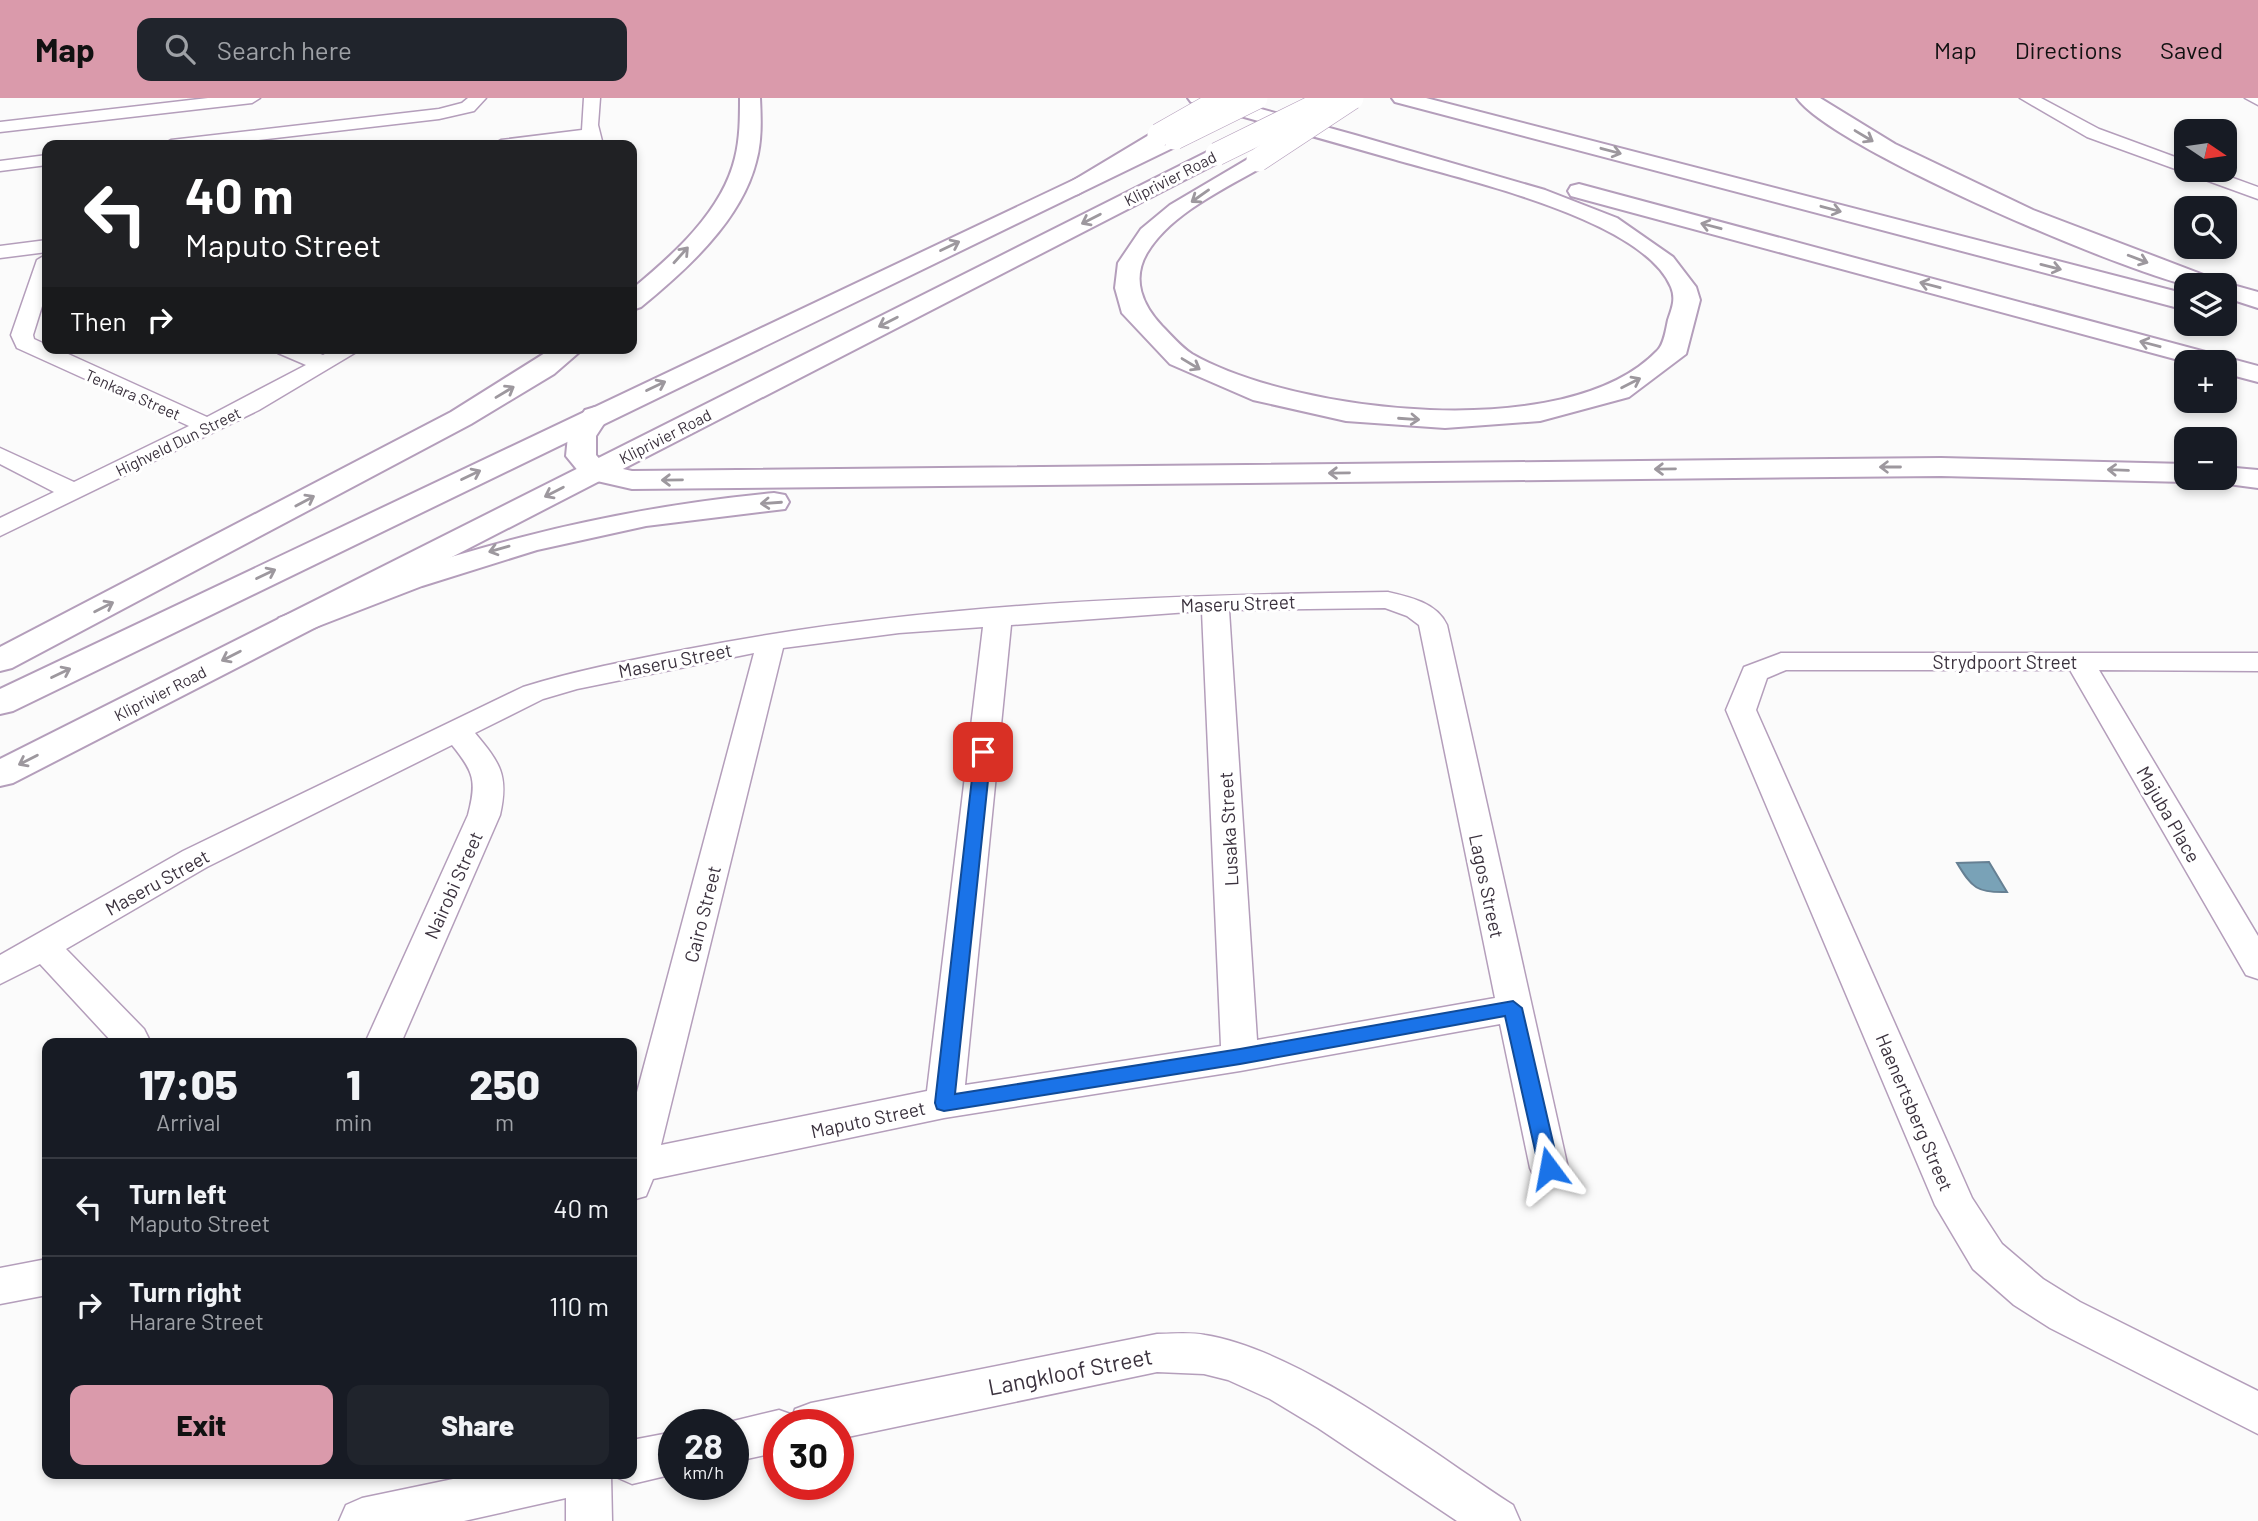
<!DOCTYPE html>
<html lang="en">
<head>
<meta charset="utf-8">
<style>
  :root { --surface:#171b24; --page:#20242c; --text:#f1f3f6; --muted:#9ea1a6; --line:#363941; --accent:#da9aab }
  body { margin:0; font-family:Barlow,sans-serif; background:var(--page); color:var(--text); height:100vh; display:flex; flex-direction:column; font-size:26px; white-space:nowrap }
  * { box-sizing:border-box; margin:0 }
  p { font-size:23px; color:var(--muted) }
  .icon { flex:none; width:38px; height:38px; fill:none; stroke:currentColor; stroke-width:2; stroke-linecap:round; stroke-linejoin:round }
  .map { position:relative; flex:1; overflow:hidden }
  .panel { position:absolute; left:42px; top:940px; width:595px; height:441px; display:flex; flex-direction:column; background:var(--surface); border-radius:14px; box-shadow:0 4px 10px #0003 }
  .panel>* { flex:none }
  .hud { position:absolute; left:42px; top:42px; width:595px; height:214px; border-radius:14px; box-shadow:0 4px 10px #0003; background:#202124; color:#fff; overflow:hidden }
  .needle { width:46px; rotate:103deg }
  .controls { position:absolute; left:2174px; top:21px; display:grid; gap:14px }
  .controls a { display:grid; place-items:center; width:63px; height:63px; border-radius:14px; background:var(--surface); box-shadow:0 4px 10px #0003; font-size:35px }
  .speed { position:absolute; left:658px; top:1311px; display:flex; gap:14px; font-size:35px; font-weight:700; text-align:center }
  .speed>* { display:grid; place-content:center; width:91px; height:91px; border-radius:50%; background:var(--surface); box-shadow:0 4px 10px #0003; line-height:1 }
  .speed small { font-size:18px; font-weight:400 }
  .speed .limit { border:10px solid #d22; background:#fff; color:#111 }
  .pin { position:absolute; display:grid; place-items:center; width:60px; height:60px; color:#fff; margin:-30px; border-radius:14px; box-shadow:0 4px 10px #0006 }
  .me { position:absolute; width:77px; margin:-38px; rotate:347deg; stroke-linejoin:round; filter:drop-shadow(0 0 5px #0008) }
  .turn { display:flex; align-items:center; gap:24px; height:147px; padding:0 28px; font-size:32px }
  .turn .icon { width:91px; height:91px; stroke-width:2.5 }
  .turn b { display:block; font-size:49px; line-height:60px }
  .then { display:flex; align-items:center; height:66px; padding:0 28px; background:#0003; gap:14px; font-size:26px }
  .eta { display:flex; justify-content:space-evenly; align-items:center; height:119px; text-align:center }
  .eta b { font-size:42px; font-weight:800; line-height:49px }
  .cta { display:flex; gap:14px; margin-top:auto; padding:14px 28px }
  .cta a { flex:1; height:80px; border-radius:14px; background:var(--accent); color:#111; font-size:28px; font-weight:800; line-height:80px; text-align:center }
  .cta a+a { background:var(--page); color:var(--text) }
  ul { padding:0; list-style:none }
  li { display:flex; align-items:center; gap:21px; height:98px; padding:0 28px; border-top:2px solid var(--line) }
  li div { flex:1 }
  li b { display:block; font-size:26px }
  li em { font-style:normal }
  header { display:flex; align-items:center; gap:42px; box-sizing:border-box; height:98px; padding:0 35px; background:var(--accent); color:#111 }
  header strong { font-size:33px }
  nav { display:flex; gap:38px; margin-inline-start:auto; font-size:24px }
  .search { width:490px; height:63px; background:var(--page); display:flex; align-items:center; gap:18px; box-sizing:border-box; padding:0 24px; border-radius:14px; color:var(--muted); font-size:26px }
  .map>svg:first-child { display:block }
  .water { fill:#79a2b7; stroke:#668093; stroke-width:2 }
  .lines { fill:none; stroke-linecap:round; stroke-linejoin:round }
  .minor-casing { stroke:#b49ebb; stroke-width:3 }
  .secondary-casing { stroke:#b49ebb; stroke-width:4 }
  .motorway-casing { stroke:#b49ebb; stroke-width:4 }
  .minor { fill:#fff; fill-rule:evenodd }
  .secondary { fill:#fff; fill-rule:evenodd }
  .motorway { fill:#fff; fill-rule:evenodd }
  .secondary-bridge-casing { stroke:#b49ebb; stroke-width:24; stroke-linecap:butt }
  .motorway-bridge-casing { stroke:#b49ebb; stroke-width:24; stroke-linecap:butt }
  .secondary-bridge { stroke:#fff; stroke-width:23 }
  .motorway-bridge { stroke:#fff; stroke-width:23 }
  .oneway { stroke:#9d989e }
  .route { fill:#1a73e8; stroke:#114b97; stroke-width:2 }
  .labels { text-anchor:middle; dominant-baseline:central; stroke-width:6; stroke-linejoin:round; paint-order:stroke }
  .far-street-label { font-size:16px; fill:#3b323e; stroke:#fff }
  .street-label { font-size:19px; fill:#3b323e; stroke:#fff }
  .near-street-label { font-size:23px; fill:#3b323e; stroke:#fff }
</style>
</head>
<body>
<header>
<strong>Map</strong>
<div class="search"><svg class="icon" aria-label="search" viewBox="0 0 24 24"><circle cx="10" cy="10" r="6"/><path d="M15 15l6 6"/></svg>Search here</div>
<nav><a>Map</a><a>Directions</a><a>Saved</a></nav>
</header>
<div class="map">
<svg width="2258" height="1423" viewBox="0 0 2258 1423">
  <rect width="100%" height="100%" fill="#fbfbfb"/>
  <path class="water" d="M 1989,764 L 2007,794 C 1977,795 1972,790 1957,765 Z"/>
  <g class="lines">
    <defs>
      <path id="minor" d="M 208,0 L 260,0 L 252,5 L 0,34 L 0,24 Z
        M 468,0 L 486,0 L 474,13 L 439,21 L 214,47 L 162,47 L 171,42 L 439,11 L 462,5 Z
        M 584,0 L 600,0 L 598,27 L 603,47 L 585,47 L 584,42 L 543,47 L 492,47 L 501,42 L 582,32 Z
        M 2020,0 L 2041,0 L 2099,31 L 2186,63 L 2186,72 L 2211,72 L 2258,89 L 2258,101 L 2087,39 Z
        M 2245,0 L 2258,0 L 2258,7 Z
        M 47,57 L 47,67 L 0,73 L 0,63 Z
        M 47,142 L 47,154 L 0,160 L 0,148 Z
        M 47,156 L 47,192 L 33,237 L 34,241 L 47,247 L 47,250 L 55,250 L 207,319 L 306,267 L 278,255 L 275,250 L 305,250 L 323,257 L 336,250 L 363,250 L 259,312 L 0,438 L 0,420 L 54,394 L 0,366 L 0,350 L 74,384 L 189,328 L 17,250 L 11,237 L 37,162 Z
        M 1388,494 C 1410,499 1437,505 1447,527 L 1568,1070 L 1563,1081 L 1549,1086 L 1535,1081 L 1530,1070 L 1500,926 L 1240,973 L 944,1020 L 653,1081 L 646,1098 L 632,1102 L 632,1013 L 754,555 L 577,591 L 543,601 L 475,635 C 500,665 509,677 500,717 L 401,945 L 365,945 L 468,717 C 477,683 474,674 452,647 L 207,769 L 66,851 L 144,931 L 149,941 L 147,945 L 113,945 L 40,866 L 0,886 L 0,857 L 183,753 L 523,589 C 577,572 632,562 688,551 C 917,506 1154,497 1388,494 ZM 1385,510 L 1407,518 L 1419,527 L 1495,900 L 1257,942 L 1229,512 ZM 1202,513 L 1221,948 L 965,987 L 1011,527 ZM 983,529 L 927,993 L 661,1047 L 783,550 L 899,535 Z
        M 1781,555 L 2258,555 L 2258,573 L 2099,572 L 2258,838 L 2258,881 L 2246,877 L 2070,572 L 1786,572 L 1767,580 L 1756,612 L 1972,1100 L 2002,1146 L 2043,1181 L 2080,1204 L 2258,1293 L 2258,1336 L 2050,1230 L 2014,1207 L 1973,1171 L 1935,1107 L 1726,612 L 1744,569 Z
        M 47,1161 L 47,1197 L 0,1206 L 0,1170 Z
        M 1157,1236 C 1173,1236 1190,1234 1205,1237 C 1300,1252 1431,1354 1513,1407 L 1520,1423 L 1457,1423 L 1318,1330 L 1270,1301 L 1228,1282 L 1204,1276 L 1157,1274 L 838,1341 L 838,1326 L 779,1326 L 779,1354 L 733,1364 L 733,1326 L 721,1326 L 779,1312 L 793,1317 L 795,1311 L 811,1305 Z
        M 674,1334 L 674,1376 L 632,1386 L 616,1379 L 614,1376 L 632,1376 L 632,1342 Z
        M 477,1376 L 611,1376 L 612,1423 L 566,1423 L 566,1400 L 464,1423 L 339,1423 L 346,1407 L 362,1400 Z"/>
      <path id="secondary" d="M 1175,34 L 1186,40 L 1183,45 L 13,613 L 0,616 L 0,591 Z
        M 1217,49 L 1225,51 L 1228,56 L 1225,61 L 13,685 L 0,688 L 0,661 Z"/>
      <path id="motorway" d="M 740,0 L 760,0 C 761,21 762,43 756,64 C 741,123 686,172 641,209 L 632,212 L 632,191 C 673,157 722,114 735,60 C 740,40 740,20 740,0 Z
        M 1188,0 L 1221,0 L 1355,37 L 1545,92 L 1617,120 L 1673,159 L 1696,189 L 1700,202 L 1686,256 L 1629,299 L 1540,323 L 1445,330 L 1346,323 L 1253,302 L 1170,266 L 1122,215 L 1115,190 L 1118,165 L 1141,131 L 1170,107 L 1258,55 L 1269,62 L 1266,67 C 1226,90 1171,115 1147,155 C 1131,182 1143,208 1162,228 C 1171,237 1181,249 1192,256 C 1295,315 1567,347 1657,253 C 1664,247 1666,231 1668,222 C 1672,210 1676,201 1671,189 C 1642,120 1460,81 1393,61 C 1326,42 1258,23 1191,4 Z
        M 1392,0 L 1426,0 L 2186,196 L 2186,212 L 1395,4 Z
        M 1797,0 L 1820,0 L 1895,46 L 2033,112 L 2222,184 L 2258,194 L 2258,210 L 2224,199 L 2224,187 C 2212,187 2198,189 2187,187 C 2120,172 1832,50 1797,0 Z
        M 1159,31 L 1170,37 L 1167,42 L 1078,96 L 1070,98 L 1059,91 Z
        M 1579,86 L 2258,268 L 2258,284 L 2224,275 L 2224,264 L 2186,264 L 1571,98 L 1568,93 L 1571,88 Z
        M 553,250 L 584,250 L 554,276 L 471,326 L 12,570 L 0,573 L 0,549 L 451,314 Z
        M 595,309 L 605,312 L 609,318 L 596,338 L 596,357 L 605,367 L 632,373 L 1941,360 L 2186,366 L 2186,380 L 2198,380 L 2186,384 L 1941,378 L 632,391 L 584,380 L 566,358 L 568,338 L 585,312 Z
        M 2224,369 L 2258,372 L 2258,390 L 2213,384 L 2210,380 L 2224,380 Z
        M 774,395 L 785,397 L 789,404 L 785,411 L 646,428 L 537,452 L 422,488 L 303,534 L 291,537 L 279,534 L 274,527 L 279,520 C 445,454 596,412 774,395 Z"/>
    </defs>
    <use href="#minor" class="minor-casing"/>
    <use href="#secondary" class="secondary-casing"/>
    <use href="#motorway" class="motorway-casing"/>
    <use href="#minor" class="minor"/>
    <use href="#secondary" class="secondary"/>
    <use href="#motorway" class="motorway"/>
    <defs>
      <path id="secondary-bridge" d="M 1175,40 L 1256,0
        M 1217,56 L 1331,0"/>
      <path id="motorway-bridge" d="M 1159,37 L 1224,0
        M 1258,62 L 1352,0"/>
    </defs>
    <use href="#secondary-bridge" class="secondary-bridge-casing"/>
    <use href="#motorway-bridge" class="motorway-bridge-casing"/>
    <use href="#secondary-bridge" class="secondary-bridge"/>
    <use href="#motorway-bridge" class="motorway-bridge"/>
  </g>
  <defs><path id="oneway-shaft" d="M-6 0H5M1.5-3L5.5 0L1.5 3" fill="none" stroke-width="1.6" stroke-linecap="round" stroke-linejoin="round" transform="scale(1.75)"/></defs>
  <g class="oneway">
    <use href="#oneway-shaft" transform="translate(1864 38) rotate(31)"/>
    <use href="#oneway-shaft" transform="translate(1611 53) rotate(15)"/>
    <use href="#oneway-shaft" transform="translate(1200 98) rotate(145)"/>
    <use href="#oneway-shaft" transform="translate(1831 111) rotate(15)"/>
    <use href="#oneway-shaft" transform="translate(1091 121) rotate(153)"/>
    <use href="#oneway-shaft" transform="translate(1711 128) rotate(-165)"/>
    <use href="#oneway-shaft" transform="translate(950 148) rotate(-26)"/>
    <use href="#oneway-shaft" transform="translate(681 157) rotate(-48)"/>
    <use href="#oneway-shaft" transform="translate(2138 161) rotate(21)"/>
    <use href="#oneway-shaft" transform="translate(2051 169) rotate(14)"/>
    <use href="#oneway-shaft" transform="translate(1930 187) rotate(-165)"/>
    <use href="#oneway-shaft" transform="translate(888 224) rotate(153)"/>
    <use href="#oneway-shaft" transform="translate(2150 246) rotate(-165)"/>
    <use href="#oneway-shaft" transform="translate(1191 266) rotate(31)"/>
    <use href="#oneway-shaft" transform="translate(1631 285) rotate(-27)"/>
    <use href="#oneway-shaft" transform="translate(656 288) rotate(-26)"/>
    <use href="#oneway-shaft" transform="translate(505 294) rotate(-31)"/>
    <use href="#oneway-shaft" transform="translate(1409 321) rotate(4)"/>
    <use href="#oneway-shaft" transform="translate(1890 369) rotate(180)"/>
    <use href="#oneway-shaft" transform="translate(1665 371) rotate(179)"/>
    <use href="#oneway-shaft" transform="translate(2118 372) rotate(-178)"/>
    <use href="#oneway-shaft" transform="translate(1339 375) rotate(179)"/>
    <use href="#oneway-shaft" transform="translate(471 377) rotate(-26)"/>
    <use href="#oneway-shaft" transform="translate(672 382) rotate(179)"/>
    <use href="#oneway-shaft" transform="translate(554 394) rotate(153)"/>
    <use href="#oneway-shaft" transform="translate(305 403) rotate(-28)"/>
    <use href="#oneway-shaft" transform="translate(771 405) rotate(176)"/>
    <use href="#oneway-shaft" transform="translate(499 451) rotate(164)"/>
    <use href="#oneway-shaft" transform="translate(266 476) rotate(-26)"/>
    <use href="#oneway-shaft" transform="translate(104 509) rotate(-27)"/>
    <use href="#oneway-shaft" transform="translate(231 558) rotate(153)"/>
    <use href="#oneway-shaft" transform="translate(61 575) rotate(-26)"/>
    <use href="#oneway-shaft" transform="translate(28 662) rotate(153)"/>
  </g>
  <path class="route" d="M 983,649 L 991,654 L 955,996 L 1240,951 L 1513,903 L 1522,910 L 1559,1070 L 1556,1076 L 1542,1076 L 1539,1070 L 1505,918 L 1240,966 L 944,1013 L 937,1011 L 935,1005 L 975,654 Z"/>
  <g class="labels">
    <g class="far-street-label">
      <text transform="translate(1170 80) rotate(-27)">Kliprivier Road</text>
      <text transform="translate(133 296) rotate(24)">Tenkara Street</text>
      <text transform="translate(665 338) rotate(-27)">Kliprivier Road</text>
      <text transform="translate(178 343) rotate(-26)">Highveld Dun Street</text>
      <text transform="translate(160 595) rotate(-27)">Kliprivier Road</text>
    </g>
    <g class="street-label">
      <text transform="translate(1238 505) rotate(-2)">Maseru Street</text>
      <text transform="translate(675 562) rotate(-11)">Maseru Street</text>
      <text x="2005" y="563">Strydpoort Street</text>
      <text transform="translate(2169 716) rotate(60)">Majuba Place</text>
      <text transform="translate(1228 731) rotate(-93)">Lusaka Street</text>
      <text transform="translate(157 784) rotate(-29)">Maseru Street</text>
      <text transform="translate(453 787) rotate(-66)">Nairobi Street</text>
      <text transform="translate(1487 788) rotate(78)">Lagos Street</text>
      <text transform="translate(702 816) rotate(-76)">Cairo Street</text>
      <text transform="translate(1915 1014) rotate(67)">Haenertsberg Street</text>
      <text transform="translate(868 1021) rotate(-12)">Maputo Street</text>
    </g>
    <g class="near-street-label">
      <text transform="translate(1070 1273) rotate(-11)">Langkloof Street</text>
    </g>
  </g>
</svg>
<div class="controls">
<a><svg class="needle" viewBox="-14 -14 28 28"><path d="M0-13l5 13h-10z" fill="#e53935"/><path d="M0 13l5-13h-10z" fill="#9ea1a6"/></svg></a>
<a><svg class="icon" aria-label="search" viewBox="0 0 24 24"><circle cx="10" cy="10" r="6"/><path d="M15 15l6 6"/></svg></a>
<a><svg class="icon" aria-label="layers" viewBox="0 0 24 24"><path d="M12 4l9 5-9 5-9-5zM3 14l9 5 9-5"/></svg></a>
<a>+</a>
<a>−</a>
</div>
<div class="speed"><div>28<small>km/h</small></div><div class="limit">30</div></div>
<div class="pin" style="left:983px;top:654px;background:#d93025"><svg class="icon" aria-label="arrive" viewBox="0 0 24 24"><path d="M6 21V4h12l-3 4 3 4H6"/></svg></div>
<svg class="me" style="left:1549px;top:1070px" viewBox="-20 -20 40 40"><path d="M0-17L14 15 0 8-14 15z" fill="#1a73e8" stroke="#fff" stroke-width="4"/></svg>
<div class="hud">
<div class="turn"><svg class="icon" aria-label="left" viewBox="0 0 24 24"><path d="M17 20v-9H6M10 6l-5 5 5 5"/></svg><div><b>40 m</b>Maputo Street</div></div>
<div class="then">Then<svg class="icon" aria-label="right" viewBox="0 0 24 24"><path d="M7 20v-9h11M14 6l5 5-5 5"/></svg></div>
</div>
<section class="panel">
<div class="eta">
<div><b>17:05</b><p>Arrival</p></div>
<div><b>1</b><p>min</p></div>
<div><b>250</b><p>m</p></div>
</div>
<ul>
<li><svg class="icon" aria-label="left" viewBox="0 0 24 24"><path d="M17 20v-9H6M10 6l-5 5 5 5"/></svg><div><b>Turn left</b><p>Maputo Street</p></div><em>40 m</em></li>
<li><svg class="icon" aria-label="right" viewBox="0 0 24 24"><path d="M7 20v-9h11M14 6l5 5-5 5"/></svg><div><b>Turn right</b><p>Harare Street</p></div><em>110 m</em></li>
</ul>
<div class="cta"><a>Exit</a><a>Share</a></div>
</section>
</div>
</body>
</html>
